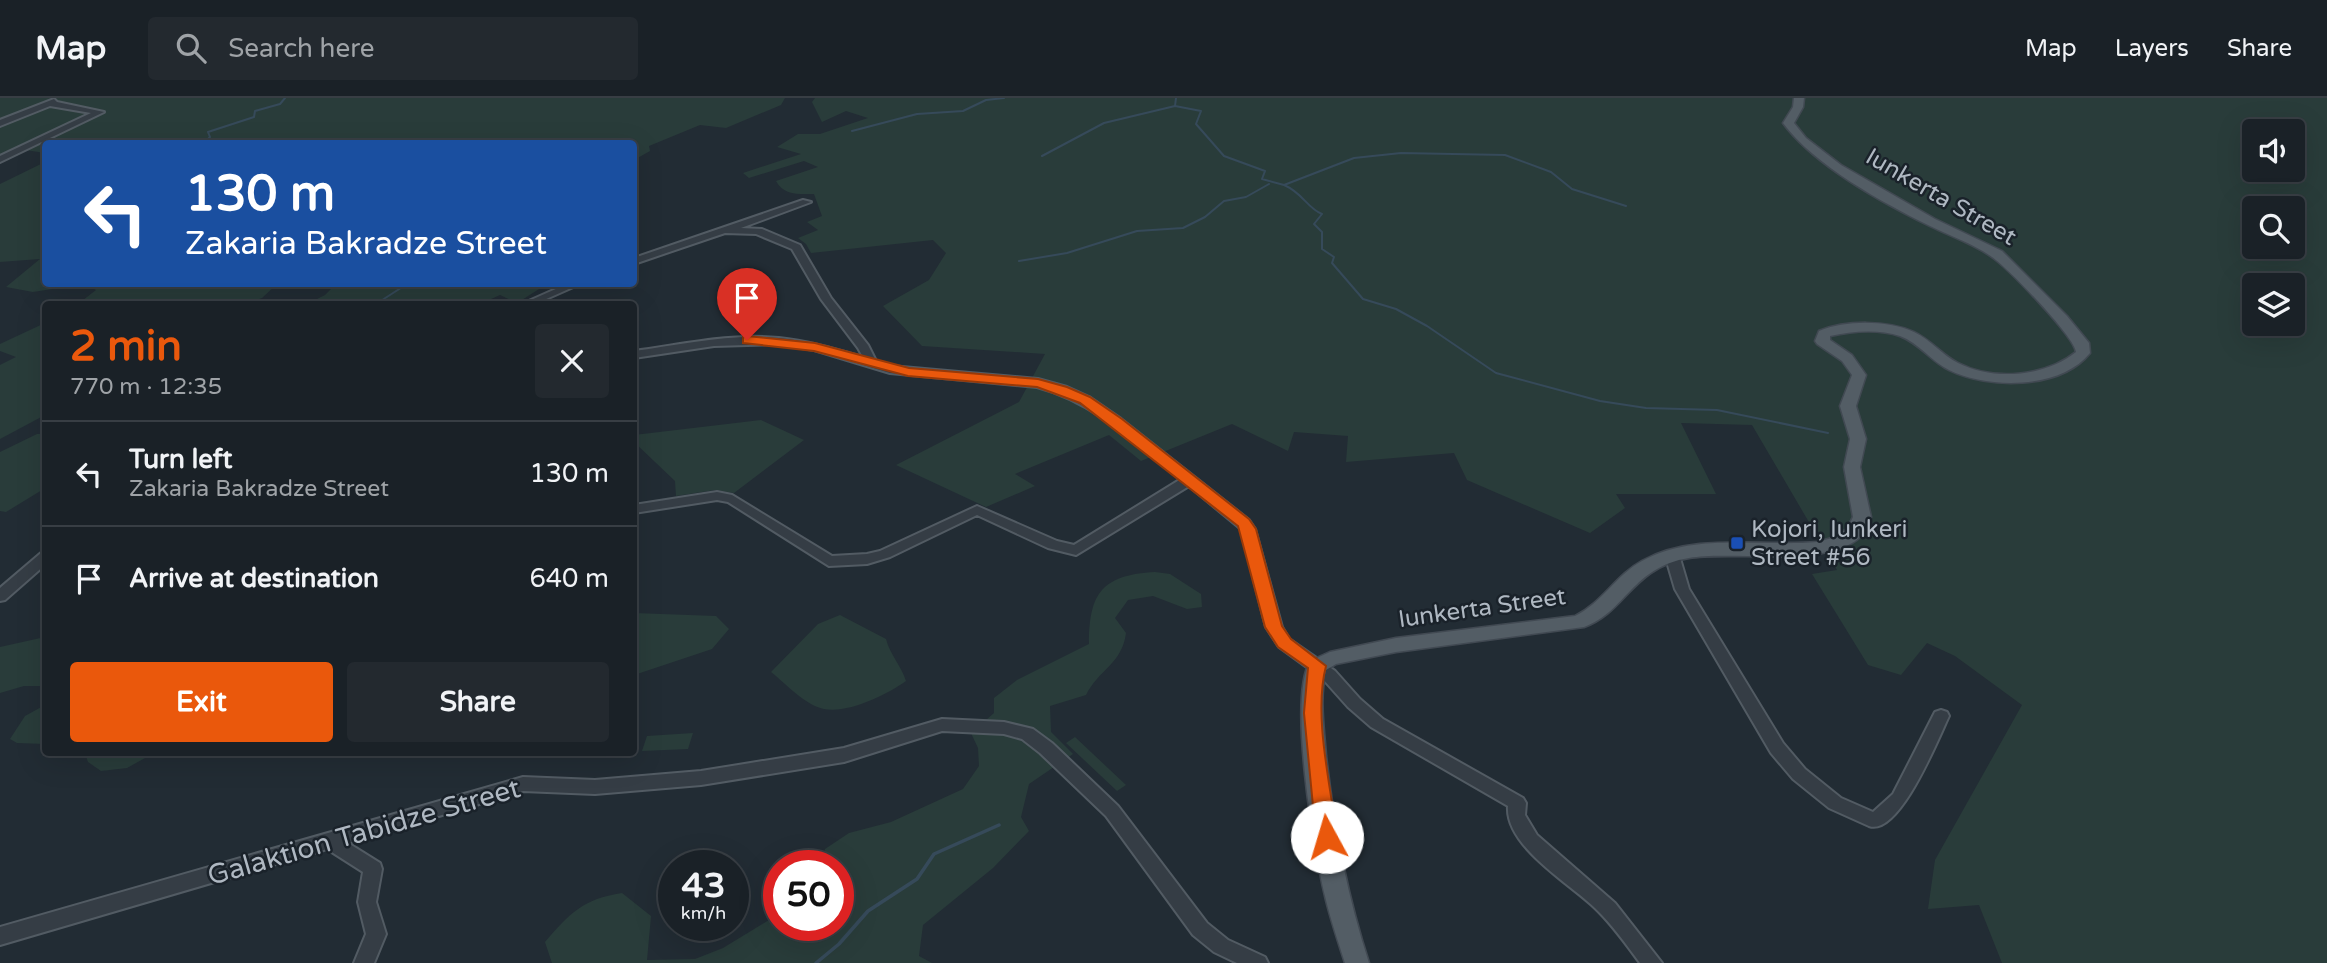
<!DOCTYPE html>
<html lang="en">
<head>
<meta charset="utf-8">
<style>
  :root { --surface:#1a2127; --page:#23292f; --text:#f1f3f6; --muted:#9fa3a7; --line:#383e44; --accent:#ea580c }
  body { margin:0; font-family:"Varela Round",sans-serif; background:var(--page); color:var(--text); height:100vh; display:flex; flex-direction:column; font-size:26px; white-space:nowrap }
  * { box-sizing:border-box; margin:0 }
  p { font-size:23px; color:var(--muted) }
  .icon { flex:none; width:38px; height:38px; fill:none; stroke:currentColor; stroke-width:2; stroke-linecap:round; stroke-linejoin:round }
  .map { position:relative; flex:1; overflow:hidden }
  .side { position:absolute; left:42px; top:203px; width:595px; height:455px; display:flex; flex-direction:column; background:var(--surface); border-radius:7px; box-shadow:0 7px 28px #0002,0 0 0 2px var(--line) }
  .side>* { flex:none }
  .banner { position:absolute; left:42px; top:42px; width:595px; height:147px; border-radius:7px; box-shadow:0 7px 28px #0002,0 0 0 2px var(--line); background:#1a4fa0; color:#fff; overflow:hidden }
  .fabs { position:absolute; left:2242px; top:21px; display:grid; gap:14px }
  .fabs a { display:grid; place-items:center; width:63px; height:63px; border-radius:7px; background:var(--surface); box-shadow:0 7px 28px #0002,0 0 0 2px var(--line); font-size:35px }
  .speed { position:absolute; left:658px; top:752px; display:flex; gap:14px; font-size:35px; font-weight:700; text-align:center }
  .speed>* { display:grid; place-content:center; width:91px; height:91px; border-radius:50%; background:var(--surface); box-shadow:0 7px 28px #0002,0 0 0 2px var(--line); line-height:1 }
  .speed small { font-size:18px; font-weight:400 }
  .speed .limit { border:10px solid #d22; background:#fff; color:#111 }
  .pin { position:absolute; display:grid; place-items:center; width:60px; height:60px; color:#fff; margin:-72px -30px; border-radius:50% 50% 50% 0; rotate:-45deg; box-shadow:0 0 7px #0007 }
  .pin .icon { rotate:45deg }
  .me { position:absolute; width:77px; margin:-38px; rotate:354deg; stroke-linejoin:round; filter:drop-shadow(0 0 5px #0008) }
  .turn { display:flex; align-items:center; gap:24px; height:147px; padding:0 28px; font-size:32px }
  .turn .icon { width:91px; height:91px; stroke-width:2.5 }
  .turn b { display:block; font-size:49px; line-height:60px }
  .round { display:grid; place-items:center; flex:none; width:74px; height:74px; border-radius:7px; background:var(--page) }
  .overview { display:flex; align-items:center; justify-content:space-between; height:119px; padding:0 28px }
  h1 { font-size:42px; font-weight:800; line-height:52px; color:var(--accent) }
  .primary-button { display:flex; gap:14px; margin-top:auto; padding:14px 28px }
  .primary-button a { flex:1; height:80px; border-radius:7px; background:var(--accent); color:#fff; font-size:28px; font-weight:800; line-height:80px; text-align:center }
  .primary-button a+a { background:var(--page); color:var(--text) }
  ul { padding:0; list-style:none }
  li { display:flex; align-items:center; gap:21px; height:105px; padding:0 28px; border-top:2px solid var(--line) }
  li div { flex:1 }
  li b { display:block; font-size:26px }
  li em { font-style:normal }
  header { display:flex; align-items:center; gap:42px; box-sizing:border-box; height:98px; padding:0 35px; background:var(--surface); border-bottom:2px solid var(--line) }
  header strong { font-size:33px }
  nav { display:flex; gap:38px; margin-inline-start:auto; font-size:24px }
  .search { width:490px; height:63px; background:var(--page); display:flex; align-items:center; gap:18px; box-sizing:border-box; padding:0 24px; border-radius:7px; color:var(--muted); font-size:26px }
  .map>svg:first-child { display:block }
  .green { fill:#293c3a; fill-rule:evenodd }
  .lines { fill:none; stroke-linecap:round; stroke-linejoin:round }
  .stream-far1 { stroke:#364a5a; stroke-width:2 }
  .stream { stroke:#364a5a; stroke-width:3.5 }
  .minor-casing { stroke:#525b63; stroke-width:4 }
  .major-casing { stroke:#414952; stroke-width:3 }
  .minor { fill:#353d45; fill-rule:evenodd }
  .major { fill:#535d65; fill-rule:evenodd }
  .route { fill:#ea580c; stroke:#983908; stroke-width:2 }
  .transit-dot { fill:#1a4fb4; stroke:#1a222a; stroke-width:2.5 }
  .labels { text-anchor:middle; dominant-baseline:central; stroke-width:5; stroke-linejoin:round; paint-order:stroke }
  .street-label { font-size:24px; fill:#afb8c2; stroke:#1a222a }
  .poi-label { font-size:24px; fill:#afb8c2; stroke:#1a222a; text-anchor:start }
  .near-street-label { font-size:28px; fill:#afb8c2; stroke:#1a222a }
</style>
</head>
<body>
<header>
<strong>Map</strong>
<div class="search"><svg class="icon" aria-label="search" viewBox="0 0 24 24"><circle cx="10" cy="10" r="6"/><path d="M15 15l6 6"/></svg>Search here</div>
<nav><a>Map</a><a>Layers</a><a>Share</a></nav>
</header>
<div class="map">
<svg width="2327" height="865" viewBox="0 0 2327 865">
  <rect width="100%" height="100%" fill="#222c34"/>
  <path class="green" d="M 0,0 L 785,0 L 781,7 L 726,30 L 700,27 L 649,48 L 650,53 L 634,62 L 634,46 L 46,46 L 45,55 L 19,51 L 0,59 Z
    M 815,0 L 2327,0 L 2327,865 L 2002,865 L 1979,807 L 1928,811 L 1935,762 L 2022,607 L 1955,558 L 1927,545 L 1901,577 L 1868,567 L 1812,476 L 1837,472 L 1752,327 L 1681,325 L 1716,396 L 1616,396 L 1625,410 L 1590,435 L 1467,382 L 1454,355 L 1346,364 L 1348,338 L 1294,334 L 1288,353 L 1232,326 L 1141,363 L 1109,337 L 1015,376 L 1035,388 L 986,409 L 896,367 L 1019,304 L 1045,256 L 922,248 L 883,208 L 929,182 L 946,155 L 933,142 L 811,155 L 806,146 L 798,140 L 818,132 L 807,124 L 822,118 L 814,96 C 799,96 784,98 776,83 L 818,69 L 804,63 L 749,80 L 743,75 L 801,56 L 777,49 L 798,36 L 820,36 L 868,20 L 846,13 L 822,24 L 812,4 ZM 2254,33 L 2292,33 L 2292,72 L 2254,72 ZM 2254,110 L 2292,110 L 2292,149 L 2254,149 ZM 2254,187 L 2292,187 L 2292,226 L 2254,226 Z
    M 45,64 L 46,186 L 84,186 L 33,194 L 6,189 L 40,161 L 0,164 L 0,86 Z
    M 85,186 L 277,186 L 262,200 L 246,206 L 78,206 L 96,192 Z
    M 336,186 L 547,186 L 517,205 L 500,197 L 480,206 L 307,206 L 325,197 Z
    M 45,225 L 45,317 L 0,341 L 0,267 L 16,259 L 0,253 L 0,246 Z
    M 761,322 L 804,342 L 734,395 L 715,392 L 676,398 L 675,383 L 634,344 L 634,337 Z
    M 37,336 L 45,336 L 45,394 L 42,392 L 6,414 L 0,413 L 0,354 Z
    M 1155,474 L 1170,476 L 1201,496 L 1202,509 L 1187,511 L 1153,498 L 1128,502 L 1115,520 L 1126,535 C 1122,566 1099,571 1086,597 L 1050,608 L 1051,634 L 1073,656 L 1029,686 L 1021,719 L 1029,733 L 993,770 L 923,827 L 919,858 L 932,865 L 552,865 L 545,844 C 570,815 583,801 622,795 L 651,818 L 647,862 L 695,861 L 723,850 L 779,816 L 779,828 L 838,828 L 838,768 L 820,768 L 825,751 L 849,735 L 891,724 L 963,691 L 979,668 L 978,650 L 971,635 L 994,615 L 994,600 L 1017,582 L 1089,546 C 1089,495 1102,477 1155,474 Z
    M 634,515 L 716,518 L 729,531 L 712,551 L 634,577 Z
    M 840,517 L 886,541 C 890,557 901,567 906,583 C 888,596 848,616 824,611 C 805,607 786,586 771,574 L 818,526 Z
    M 45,539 L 45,588 L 24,588 L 0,595 L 0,549 Z
    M 45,607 L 45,646 L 17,645 L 10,641 L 25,618 Z
    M 693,635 L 688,651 L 642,653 L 647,638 Z
    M 1075,639 L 1126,687 L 1117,693 L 1066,645 Z
    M 85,655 L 85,654 L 154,655 L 127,670 L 101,673 L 88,664 Z"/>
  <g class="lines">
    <path class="stream-far1" d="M 1176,0 L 1175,8 L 1201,13 L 1196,26 L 1224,58 L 1265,73 L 1262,81 L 1284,87 L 1354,60 L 1401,55 L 1505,57 L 1551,74 L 1572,91 L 1626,108
      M 852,33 L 917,16 L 963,13 L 986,2 L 1004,0
      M 203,46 L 210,39 L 208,34 L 254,19 L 255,13 L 280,6 L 285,0
      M 1042,58 L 1104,25 L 1175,8
      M 1284,87 C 1303,95 1307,110 1322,116 L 1314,126 L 1322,134 L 1322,151 L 1334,159 L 1332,165 L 1363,201 L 1396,211 L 1427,228 L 1496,275 L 1600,303 L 1646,310 L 1717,312 L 1828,335
      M 1019,163 L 1067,155 L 1137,133 L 1183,130 L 1205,119 L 1224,103 L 1246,99 L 1269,86
      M 376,206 L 407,186"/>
    <path class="stream" d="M 816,865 L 839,846 L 868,813 L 917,781 L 934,756 L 999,727"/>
    <defs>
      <path id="minor" d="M 54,1 L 57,4 L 104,14 L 0,64 L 0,58 L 91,15 L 50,8 L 0,28 L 0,22 Z
        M 803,102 L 811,104 L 741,130 L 762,131 L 800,147 L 831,200 L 868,247 L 876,263 L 891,268 L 1038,281 L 1067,289 L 1089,299 L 1121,321 L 1249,422 L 1255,431 L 1282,529 L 1289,541 L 1335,573 L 1360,601 L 1383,621 L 1523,700 L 1526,705 L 1525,717 L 1537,737 L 1615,805 L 1662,865 L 1640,865 C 1626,846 1612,826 1595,810 C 1569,785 1505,748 1508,708 L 1371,629 L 1348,609 L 1323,581 L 1279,549 L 1266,529 L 1241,431 L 1189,388 L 1076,457 L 1048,450 L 977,417 L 890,459 L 867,466 L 829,468 L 728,404 L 717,402 L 634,415 L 634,407 L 717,394 L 732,397 L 832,458 L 867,456 L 880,453 L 977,408 L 1057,443 L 1074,447 L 1181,381 C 1136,345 1094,304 1037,289 L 890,275 L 814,252 L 776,246 L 714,248 L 634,260 L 634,253 C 681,247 731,235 779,240 C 808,243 835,251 863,259 L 858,250 L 821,201 L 792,151 L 756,136 L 725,135 L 634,166 L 634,160 Z
        M 567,186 L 580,186 L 535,206 L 522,206 Z
        M 1672,452 L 1679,457 L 1689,491 L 1783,645 L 1805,671 L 1841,700 L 1873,714 L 1893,696 L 1935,614 L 1941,612 L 1947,614 L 1949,618 C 1938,641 1899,739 1869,728 L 1829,710 L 1793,681 L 1771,655 L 1675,491 L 1665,457 Z
        M 46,453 L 46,466 L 5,502 L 0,503 L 0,490 L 41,455 Z
        M 942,621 L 1004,624 L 1033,631 L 1052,645 L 1118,708 L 1207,825 L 1228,842 L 1265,859 L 1268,865 L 1237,865 L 1214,854 L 1193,837 L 1106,718 L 1040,655 L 1022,641 L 1004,636 L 942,633 L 844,664 L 701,687 L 595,696 L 523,693 L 348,745 L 380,765 L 382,771 L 376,804 L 386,836 L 374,865 L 354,865 L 366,836 L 358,804 L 363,774 L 327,751 L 0,847 L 0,829 L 523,679 L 595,682 L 701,673 L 844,650 Z"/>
      <path id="major" d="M 1794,0 L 1804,0 L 1803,9 L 1794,25 L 1806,40 L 1841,67 L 1935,121 L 2002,153 L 2067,218 L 2089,245 L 2090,255 C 2060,292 1988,291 1949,272 C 1931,263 1919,245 1900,238 C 1879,231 1852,233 1830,238 L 1830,242 L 1852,257 L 1866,277 L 1856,308 L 1866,341 L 1860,369 L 1871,419 C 1868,425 1865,433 1861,438 C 1829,471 1732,452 1689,460 C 1632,469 1626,514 1584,529 L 1396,554 L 1336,566 L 1326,572 C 1319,600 1324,630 1326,658 C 1334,729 1347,797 1369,865 L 1345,865 C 1338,843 1330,820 1325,798 C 1314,752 1288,601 1310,563 L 1330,554 L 1396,540 L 1575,518 C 1602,505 1616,477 1642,463 C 1694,434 1760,449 1817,444 L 1832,440 L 1847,431 L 1853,419 L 1844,369 L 1850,341 L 1840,308 L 1852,277 L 1842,263 L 1817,246 L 1815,243 L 1819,233 C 1846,222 1887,222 1914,234 C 1931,242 1942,257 1958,265 C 1993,283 2045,279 2076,254 C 2074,238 2008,170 1992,159 C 1974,146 1950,138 1930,128 C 1883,105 1814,67 1783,25 L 1793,9 Z"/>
    </defs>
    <use href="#minor" class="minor-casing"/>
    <use href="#major" class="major-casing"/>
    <use href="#minor" class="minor"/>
    <use href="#major" class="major"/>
  </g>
  <path class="route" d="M 747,238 L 815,245 L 909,270 L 1038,281 L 1067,289 L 1090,299 L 1122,321 L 1249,421 L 1256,431 L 1282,528 L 1291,541 L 1326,568 C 1313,618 1331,688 1337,739 L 1334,745 L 1327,748 L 1319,745 L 1316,739 L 1304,615 L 1308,570 L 1278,549 L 1265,529 L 1238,428 L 1080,305 L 1037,289 L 908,278 L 814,253 L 743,245 L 743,239 Z"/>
  <rect class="transit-dot" x="1730" y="438" width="14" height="14" rx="3.5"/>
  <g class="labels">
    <g class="street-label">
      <text transform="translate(1941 99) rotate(30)">Iunkerta Street</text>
      <text transform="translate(1482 510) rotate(-8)">Iunkerta Street</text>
    </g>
    <g class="poi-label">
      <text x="1751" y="431">Kojori, Iunkeri<tspan x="1751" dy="28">Street #56</tspan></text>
    </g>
    <g class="near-street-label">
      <text transform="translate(364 734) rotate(-16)">Galaktion Tabidze Street</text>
    </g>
  </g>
</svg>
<div class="fabs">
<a><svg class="icon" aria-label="sound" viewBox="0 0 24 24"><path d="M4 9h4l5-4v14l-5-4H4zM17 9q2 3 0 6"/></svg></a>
<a><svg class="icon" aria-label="search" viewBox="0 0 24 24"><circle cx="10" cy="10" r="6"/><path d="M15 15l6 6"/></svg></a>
<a><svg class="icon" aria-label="layers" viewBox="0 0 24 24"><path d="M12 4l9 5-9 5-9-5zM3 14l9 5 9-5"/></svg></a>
</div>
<div class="speed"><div>43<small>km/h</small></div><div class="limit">50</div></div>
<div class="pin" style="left:747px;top:242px;background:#d93025"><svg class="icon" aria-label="arrive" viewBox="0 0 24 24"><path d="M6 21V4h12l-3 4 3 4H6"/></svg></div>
<svg class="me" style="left:1327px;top:739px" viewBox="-20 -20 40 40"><circle r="19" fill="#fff"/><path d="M0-13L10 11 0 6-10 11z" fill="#ea580c"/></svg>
<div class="banner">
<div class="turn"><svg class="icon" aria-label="left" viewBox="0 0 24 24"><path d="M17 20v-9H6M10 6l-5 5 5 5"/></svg><div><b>130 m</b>Zakaria Bakradze Street</div></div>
</div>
<section class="side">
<div class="overview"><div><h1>2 min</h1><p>770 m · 12:35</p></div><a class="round"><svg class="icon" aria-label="close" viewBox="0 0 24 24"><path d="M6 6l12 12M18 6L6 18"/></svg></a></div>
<ul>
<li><svg class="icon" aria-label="left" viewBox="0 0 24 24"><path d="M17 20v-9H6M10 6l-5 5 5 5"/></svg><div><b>Turn left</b><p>Zakaria Bakradze Street</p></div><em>130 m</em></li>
<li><svg class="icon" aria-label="arrive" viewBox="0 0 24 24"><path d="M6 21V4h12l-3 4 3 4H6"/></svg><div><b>Arrive at destination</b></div><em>640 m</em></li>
</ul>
<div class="primary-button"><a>Exit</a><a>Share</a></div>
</section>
</div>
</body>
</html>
